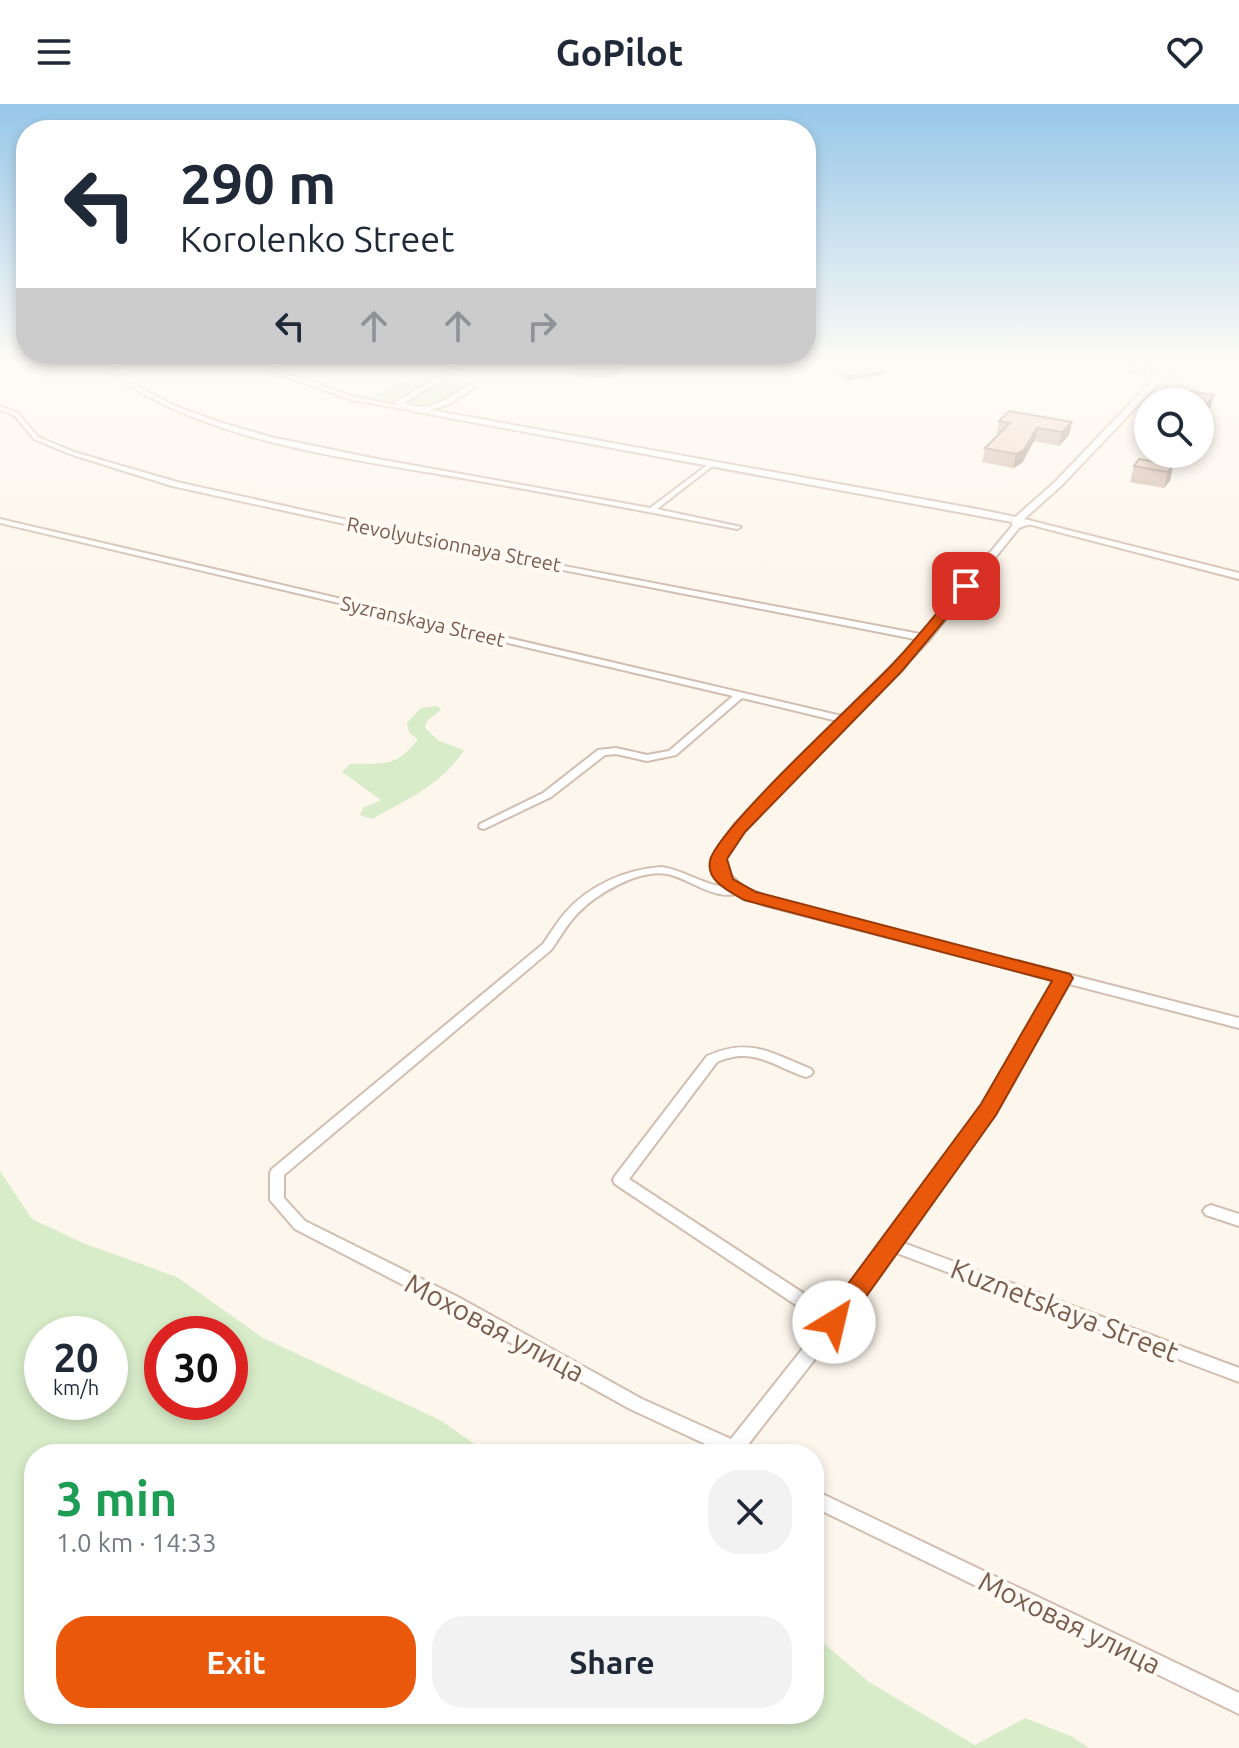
<!DOCTYPE html>
<html lang="en">
<head>
<meta charset="utf-8">
<style>
  :root { --surface:#fff; --page:#f2f2f3; --text:#1f2937; --muted:#747a83; --accent:#ea580c }
  body { margin:0; font-family:Ubuntu,sans-serif; background:var(--page); color:var(--text); height:100vh; display:flex; flex-direction:column; font-size:30px; white-space:nowrap }
  * { box-sizing:border-box; margin:0 }
  p { font-size:26px; color:var(--muted) }
  .icon { flex:none; width:44px; height:44px; fill:none; stroke:currentColor; stroke-width:2; stroke-linecap:round; stroke-linejoin:round }
  .map { position:relative; flex:1; overflow:hidden }
  .panel { position:absolute; left:24px; top:1340px; width:800px; height:280px; display:flex; flex-direction:column; background:var(--surface); border-radius:32px; box-shadow:0 4px 12px #0003 }
  .panel>* { flex:none }
  .top-card { position:absolute; left:16px; top:16px; width:800px; height:244px; border-radius:32px; box-shadow:0 4px 12px #0003; background:#fff; color:var(--text); overflow:hidden }
  .controls { position:absolute; left:1134px; top:284px; display:grid; gap:16px }
  .controls a { display:grid; place-items:center; width:80px; height:80px; border-radius:50%; background:var(--surface); box-shadow:0 4px 12px #0003; font-size:40px }
  .speed { position:absolute; left:24px; top:1212px; display:flex; gap:16px; font-size:40px; font-weight:700; text-align:center }
  .speed>* { display:grid; place-content:center; width:104px; height:104px; border-radius:50%; background:var(--surface); box-shadow:0 4px 12px #0003; line-height:1 }
  .speed small { font-size:20px; font-weight:400 }
  .speed .limit { border:12px solid #d22; background:#fff; color:#111 }
  .pin { position:absolute; display:grid; place-items:center; width:68px; height:68px; color:#fff; margin:-34px; border-radius:16px; box-shadow:0 4px 12px #0006 }
  .me { position:absolute; width:88px; margin:-44px; rotate:36deg; stroke-linejoin:round; filter:drop-shadow(0 0 6px #0008) }
  .turn { display:flex; align-items:center; gap:28px; height:168px; padding:0 32px; font-size:36px }
  .turn .icon { width:104px; height:104px; stroke-width:2.5 }
  .turn b { display:block; font-size:56px; line-height:68px }
  .lanes { display:flex; align-items:center; height:76px; padding:0 32px; background:#0003; justify-content:center; gap:40px; direction:ltr }
  .lanes .off { opacity:.35 }
  .round { display:grid; place-items:center; flex:none; width:84px; height:84px; border-radius:32px; background:var(--page) }
  .head { display:flex; align-items:center; justify-content:space-between; height:136px; padding:0 32px }
  h1 { font-size:48px; font-weight:700; line-height:60px; color:#1e9e55 }
  .button { display:flex; gap:16px; margin-top:auto; padding:16px 32px }
  .button a { flex:1; height:92px; border-radius:32px; background:var(--accent); color:#fff; font-size:32px; font-weight:700; line-height:92px; text-align:center }
  .button a+a { background:var(--page); color:var(--text) }
  header { display:flex; justify-content:space-between; align-items:center; height:104px; padding:0 32px; background:var(--surface); font-size:36px; font-weight:700 }
  .map>svg:first-child { display:block }
  .green { fill:#d8ecc9; fill-rule:evenodd }
  .lines { fill:none; stroke-linecap:round; stroke-linejoin:round }
  .minor-casing { stroke:#d1beb0; stroke-width:4 }
  .tertiary-casing { stroke:#d1beb0; stroke-width:4 }
  .secondary-casing { stroke:#d6c0b0; stroke-width:4 }
  .minor { fill:#fff; fill-rule:evenodd }
  .tertiary { fill:#fff; fill-rule:evenodd }
  .secondary { fill:#fff; fill-rule:evenodd }
  .wall { fill:#d1b7a8 }
  .shaded-wall { fill:#aa9588 }
  .building { fill:#f3d5c3; stroke:#aa9588; stroke-width:2 }
  .route { fill:#ea580c; stroke:#983908; stroke-width:2 }
  .labels { text-anchor:middle; dominant-baseline:central; stroke-width:8; stroke-linejoin:round; paint-order:stroke }
  .far-street-label { font-size:20px; fill:#7a5c4d; stroke:#fffaf3 }
  .near-street-label { font-size:28px; fill:#7a5c4d; stroke:#fffaf3 }
</style>
</head>
<body>
<header><svg class="icon" aria-label="menu" viewBox="0 0 24 24"><path d="M4 6h16M4 12h16M4 18h16"/></svg>GoPilot<svg class="icon" aria-label="heart" viewBox="0 0 24 24"><path d="M12 20l-8-8c-3-5 5-10 8-4 3-6 11-1 8 4z"/></svg></header>
<div class="map">
<svg width="1239" height="1644" viewBox="0 0 1239 1644">
  <rect width="100%" height="100%" fill="#fdf6ec"/>
  <path class="green" d="M 453,260 L 456,264 L 390,297 L 365,295 L 411,274 L 423,277 L 454,264 L 448,261 Z
    M 441,279 L 460,279 L 466,283 C 445,295 428,309 404,299 Z
    M 437,602 L 441,606 L 427,617 L 425,624 L 439,637 L 464,646 C 443,680 406,696 372,715 L 360,711 L 363,704 L 381,696 L 342,668 L 350,660 C 384,659 396,664 418,635 L 409,629 L 407,619 L 421,604 Z
    M 0,1067 L 32,1115 L 83,1139 L 177,1173 L 263,1234 L 440,1316 L 489,1350 L 34,1350 L 34,1610 L 814,1610 L 814,1531 L 869,1578 L 975,1641 L 1025,1614 L 1071,1632 L 1089,1644 L 0,1644 ZM 42,1230 L 110,1230 L 110,1298 L 42,1298 ZM 230,1230 L 230,1298 L 162,1298 L 162,1230 Z"/>
  <g class="lines">
    <defs>
      <path id="minor" d="M 94,256 L 101,256 L 133,280 L 175,302 L 222,319 L 271,333 L 372,354 L 650,404 L 710,359 L 714,359 L 714,361 L 657,405 L 741,423 L 737,425 C 649,408 561,391 473,376 C 351,354 192,339 94,256 Z
        M 259,256 L 265,256 L 271,264 L 355,293 L 406,303 L 403,305 L 352,296 L 267,266 Z
        M 0,302 L 18,309 L 38,333 L 74,348 L 177,378 L 491,448 L 925,531 L 929,534 L 925,537 L 491,452 L 172,382 L 70,350 L 34,335 L 14,311 L 0,306 Z
        M 0,415 L 846,613 L 851,616 L 846,619 L 742,594 L 676,651 L 647,657 L 616,650 L 605,651 L 551,693 L 484,725 L 480,724 L 479,722 L 480,720 L 543,689 L 598,646 L 616,644 L 647,651 L 669,647 L 733,592 L 0,419 Z
        M 662,763 C 682,766 699,778 719,782 C 728,784 736,781 744,786 C 720,802 690,774 667,770 C 638,765 596,790 577,810 C 567,820 560,834 551,846 L 284,1071 L 284,1094 L 305,1117 L 458,1193 L 642,1295 L 731,1335 L 823,1219 L 615,1080 L 613,1076 L 615,1072 L 707,952 C 750,933 771,949 811,965 L 813,968 L 811,971 L 806,973 C 773,962 753,942 717,958 L 629,1075 L 832,1208 L 984,1002 L 1057,874 L 1063,870 L 1069,874 L 994,1009 L 901,1138 L 1239,1264 L 1239,1278 L 894,1148 L 840,1223 L 747,1342 L 752,1344 L 755,1350 L 727,1350 L 630,1305 L 446,1203 L 295,1125 L 270,1096 L 270,1069 L 272,1065 L 543,840 C 550,830 557,818 565,809 C 589,781 627,765 662,763 Z
        M 1211,1101 L 1239,1110 L 1239,1122 L 1206,1111 L 1203,1107 L 1206,1103 Z
        M 814,1386 L 1239,1589 L 1239,1610 L 814,1403 Z"/>
      <path id="tertiary" d="M 464,258 L 466,261 L 404,299 C 429,311 450,292 471,280 L 474,284 L 449,300 L 431,306 L 982,406 L 1020,414 L 1021,417 L 1030,416 L 1030,420 L 1019,424 L 929,536 L 744,727 L 725,755 L 726,767 L 743,783 L 774,795 L 1239,914 L 1239,924 L 764,801 L 733,789 L 712,768 L 711,755 L 734,721 L 921,532 L 1012,422 L 1012,418 L 412,307 L 394,299 Z"/>
      <path id="secondary" d="M 1172,256 L 1181,256 L 1061,382 L 1024,415 L 1239,469 L 1239,475 L 1012,416 L 1055,378 Z"/>
    </defs>
    <use href="#minor" class="minor-casing"/>
    <use href="#tertiary" class="tertiary-casing"/>
    <use href="#secondary" class="secondary-casing"/>
    <use href="#minor" class="minor"/>
    <use href="#tertiary" class="tertiary"/>
    <use href="#secondary" class="secondary"/>
  </g>
  <path class="wall" d="M 621,256 L 621,265 L 607,274 L 574,272 L 574,262 Z
    M 819,256 L 868,256 L 885,268 L 884,271 L 846,276 Z
    M 1151,256 L 1150,262 L 1143,271 L 1129,269 L 1130,263 Z
    M 1190,287 L 1211,302 L 1204,311 L 1200,310 L 1200,298 L 1182,298 L 1183,296 Z
    M 999,317 L 1072,318 L 1069,331 L 1059,342 L 1034,337 L 1022,359 L 1013,364 L 982,358 L 985,344 L 998,331 L 997,330 Z
    M 1173,361 L 1170,377 L 1164,384 L 1130,378 L 1134,362 Z"/>
  <path class="shaded-wall" d="M 618,256 L 621,256 L 621,265 L 607,274 L 607,263 Z
    M 1151,256 L 1150,262 L 1143,271 L 1144,265 Z
    M 885,268 L 884,271 L 846,276 L 846,272 Z
    M 1214,291 L 1211,302 L 1204,311 L 1207,300 Z
    M 1072,318 L 1069,331 L 1059,342 L 1062,328 Z
    M 1037,324 L 1034,337 L 1022,359 L 1013,364 L 1016,350 Z
    M 1173,361 L 1170,377 L 1164,384 L 1168,368 Z"/>
  <path class="building" d="M 586,256 L 618,256 L 607,263 L 574,262 Z
    M 824,256 L 868,256 L 885,268 L 846,272 Z
    M 1136,256 L 1151,256 L 1144,265 L 1130,263 Z
    M 1190,287 L 1214,291 L 1207,300 L 1183,296 Z
    M 1009,307 L 1072,318 L 1062,328 L 1037,324 L 1024,346 L 1016,350 L 985,344 L 1010,319 L 999,317 Z
    M 1139,355 L 1173,361 L 1168,368 L 1134,362 Z"/>
  <linearGradient id="sky" x2="0" y2="1"><stop stop-color="#97c7e8"/><stop offset="0.53" stop-color="#fefbf6"/><stop offset="1" stop-color="#fefbf6" stop-opacity="0"/></linearGradient>
  <rect width="1239" height="487" fill="url(#sky)"/>
  <path class="route" d="M 962,479 L 973,482 L 902,567 L 745,728 L 727,755 L 733,775 L 756,788 L 1070,870 L 1073,874 L 996,1011 L 843,1225 L 834,1228 L 825,1225 L 821,1218 L 825,1211 L 981,1000 L 1052,877 L 744,796 C 729,787 706,777 710,757 C 715,727 860,594 890,563 C 915,537 938,507 962,479 Z"/>
  <g class="labels">
    <g class="far-street-label">
      <text transform="translate(454 440) rotate(11)">Revolyutsionnaya Street</text>
      <text transform="translate(423 517) rotate(13)">Syzranskaya Street</text>
    </g>
    <g class="near-street-label">
      <text transform="translate(1065 1206) rotate(21)">Kuznetskaya Street</text>
      <text transform="translate(495 1223) rotate(28)">Моховая улица</text>
      <text transform="translate(1070 1518) rotate(26)">Моховая улица</text>
    </g>
  </g>
</svg>
<div class="controls">
<a><svg class="icon" aria-label="search" viewBox="0 0 24 24"><circle cx="10" cy="10" r="6"/><path d="M15 15l6 6"/></svg></a>
</div>
<div class="speed"><div>20<small>km/h</small></div><div class="limit">30</div></div>
<div class="pin" style="left:966px;top:482px;background:#d93025"><svg class="icon" aria-label="arrive" viewBox="0 0 24 24"><path d="M6 21V4h12l-3 4 3 4H6"/></svg></div>
<svg class="me" style="left:834px;top:1218px" viewBox="-20 -20 40 40"><circle r="19" fill="#fff"/><path d="M0-13L10 11 0 6-10 11z" fill="#ea580c"/></svg>
<div class="top-card">
<div class="turn"><svg class="icon" aria-label="left" viewBox="0 0 24 24"><path d="M17 20v-9H6M10 6l-5 5 5 5"/></svg><div><b>290 m</b>Korolenko Street</div></div>
<div class="lanes"><svg class="icon" aria-label="left" viewBox="0 0 24 24"><path d="M17 20v-9H6M10 6l-5 5 5 5"/></svg><svg class="icon off" aria-label="ahead" viewBox="0 0 24 24"><path d="M12 20V5M6 11l6-6 6 6"/></svg><svg class="icon off" aria-label="ahead" viewBox="0 0 24 24"><path d="M12 20V5M6 11l6-6 6 6"/></svg><svg class="icon off" aria-label="right" viewBox="0 0 24 24"><path d="M7 20v-9h11M14 6l5 5-5 5"/></svg></div>
</div>
<section class="panel">
<div class="head"><div><h1>3 min</h1><p>1.0 km · 14:33</p></div><a class="round"><svg class="icon" aria-label="close" viewBox="0 0 24 24"><path d="M6 6l12 12M18 6L6 18"/></svg></a></div>
<div class="button"><a>Exit</a><a>Share</a></div>
</section>
</div>
</body>
</html>
